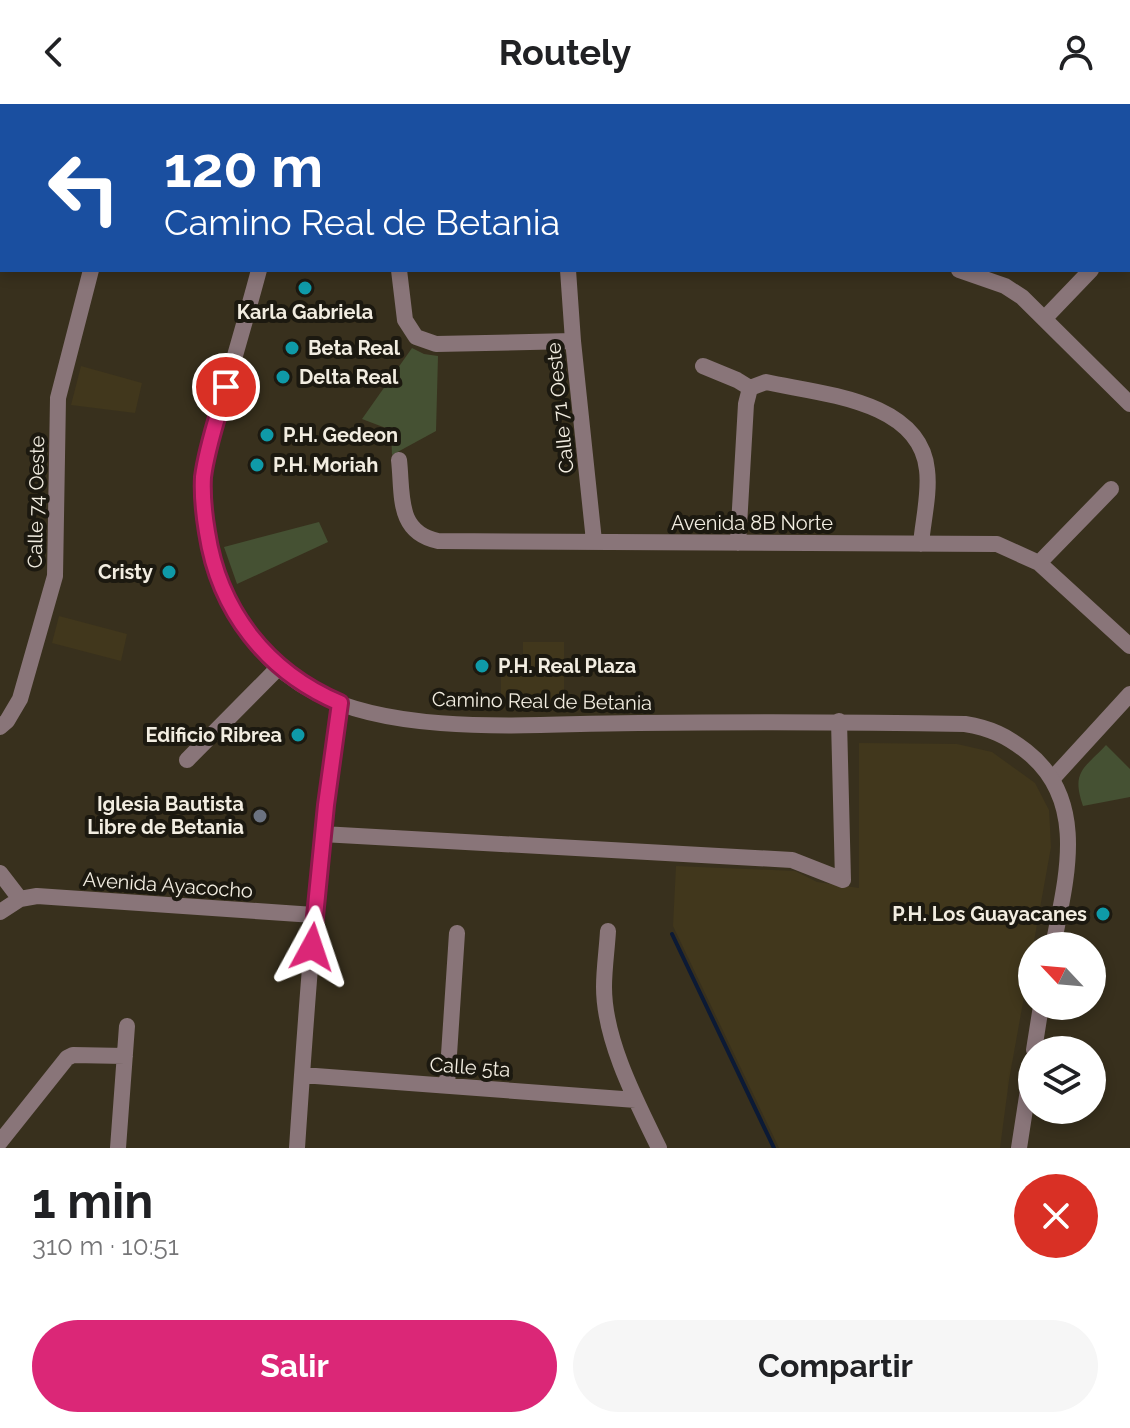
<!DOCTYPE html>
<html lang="es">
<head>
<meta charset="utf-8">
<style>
  :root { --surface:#fff; --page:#f6f6f6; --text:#202124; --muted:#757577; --accent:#db2777 }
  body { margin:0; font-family:Raleway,sans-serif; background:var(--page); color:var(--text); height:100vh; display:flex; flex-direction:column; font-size:30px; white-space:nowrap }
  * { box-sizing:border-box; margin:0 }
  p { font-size:26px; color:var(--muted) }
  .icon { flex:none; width:44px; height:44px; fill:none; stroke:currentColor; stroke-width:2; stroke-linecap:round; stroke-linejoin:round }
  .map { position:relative; height:1044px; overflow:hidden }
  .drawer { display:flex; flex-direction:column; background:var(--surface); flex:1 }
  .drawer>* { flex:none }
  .guide { position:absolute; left:0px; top:0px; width:1130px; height:168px; box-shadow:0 4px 12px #0003; background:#1a4fa0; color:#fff; overflow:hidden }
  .needle { width:52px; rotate:296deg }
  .controls { position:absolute; left:1018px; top:828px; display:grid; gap:16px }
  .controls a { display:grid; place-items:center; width:88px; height:88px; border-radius:50%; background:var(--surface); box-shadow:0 4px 12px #0003; font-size:40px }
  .pin { position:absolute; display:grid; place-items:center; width:68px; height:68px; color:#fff; margin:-34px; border:4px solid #fff; border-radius:50%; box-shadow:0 2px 8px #0007 }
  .me { position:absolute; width:88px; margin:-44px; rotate:5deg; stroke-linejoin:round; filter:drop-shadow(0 0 6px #0008) }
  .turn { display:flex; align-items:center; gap:28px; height:168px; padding:0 32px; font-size:36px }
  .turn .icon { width:104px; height:104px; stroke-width:2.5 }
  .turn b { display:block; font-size:56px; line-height:68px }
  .round { display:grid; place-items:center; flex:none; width:84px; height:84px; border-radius:42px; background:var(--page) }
  .head { display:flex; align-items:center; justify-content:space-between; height:136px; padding:0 32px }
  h1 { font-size:48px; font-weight:700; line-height:60px }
  .cta { display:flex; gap:16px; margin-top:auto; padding:16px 32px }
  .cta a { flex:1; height:92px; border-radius:48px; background:var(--accent); color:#fff; font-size:32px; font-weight:700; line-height:92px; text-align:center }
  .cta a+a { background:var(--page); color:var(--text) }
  header { display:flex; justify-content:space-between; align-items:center; height:104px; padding:0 32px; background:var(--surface); font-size:36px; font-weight:700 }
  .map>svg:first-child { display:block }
  .built { fill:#41371c }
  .green { fill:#455133 }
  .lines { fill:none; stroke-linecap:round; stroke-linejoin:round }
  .stream { stroke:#0c1a35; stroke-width:4 }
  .minor { stroke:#897579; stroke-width:16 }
  .tertiary { stroke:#897579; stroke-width:16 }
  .route-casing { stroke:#8e194d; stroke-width:20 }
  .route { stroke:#db2777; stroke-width:14 }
  .culture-dot { fill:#0f9aa8; stroke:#1c1910; stroke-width:3 }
  .worship-dot { fill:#6b7280; stroke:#1c1910; stroke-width:3 }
  .labels { text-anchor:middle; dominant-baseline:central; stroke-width:8; stroke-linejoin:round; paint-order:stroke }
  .poi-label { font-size:20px; font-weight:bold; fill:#f2ede1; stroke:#1c1910; text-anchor:start }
  .street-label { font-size:20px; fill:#f2ede1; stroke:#1c1910 }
</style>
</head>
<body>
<header><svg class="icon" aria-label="back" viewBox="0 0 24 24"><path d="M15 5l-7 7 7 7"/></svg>Routely<svg class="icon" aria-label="person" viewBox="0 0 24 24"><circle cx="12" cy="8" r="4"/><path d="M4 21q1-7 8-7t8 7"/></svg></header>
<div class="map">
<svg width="1130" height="1044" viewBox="0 0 1130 1044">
  <rect width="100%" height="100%" fill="#38301d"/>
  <path class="built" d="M 81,262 L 142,279 L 135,309 L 71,301 Z
    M 59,512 L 127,530 L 121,557 L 52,539 Z
    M 523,538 L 564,538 L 564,601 L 501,601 L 501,552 L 523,552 Z
    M 859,639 L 957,640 L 992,648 L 1035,679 L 1049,706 L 1051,743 L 1009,976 L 1000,1044 L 779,1044 L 673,822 L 676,762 L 795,767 L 817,778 L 859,784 Z"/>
  <path class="green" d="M 412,244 L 424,250 L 438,252 L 436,327 L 392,351 L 391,326 L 362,315 Z
    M 319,418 L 328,438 L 237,480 L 224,443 Z
    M 1106,641 L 1130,665 L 1130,693 L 1083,702 C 1071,667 1084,665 1106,641 Z"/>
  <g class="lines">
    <path class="stream" d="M 672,830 L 774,1044"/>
    <path class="minor" d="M 542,0 L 542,2
      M 204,2 L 205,0
      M 0,103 L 2,106
      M 1128,128 L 1130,126
      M 399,166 L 405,216 L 416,233 L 436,240 L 573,237
      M 568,166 L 573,237 L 594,437
      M 959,166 L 1005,182 L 1022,193 L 1130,300
      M 1044,215 L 1091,166
      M 703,262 L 737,276 L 750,284
      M 750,284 L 766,278 C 820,290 920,296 927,366 C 930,389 923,416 921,440
      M 399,356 C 403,391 396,428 438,437 L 997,440 L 1039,459 L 1130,542
      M 738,439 L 746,300 L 750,284
      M 1039,459 L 1111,385
      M 187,656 L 279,563
      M 1053,674 L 1130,590
      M 322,730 L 792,756 L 843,776 L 839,617
      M 0,769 L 20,795
      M 0,808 L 20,795 L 37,792 L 314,811
      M 608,827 C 607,845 604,865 604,883 C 604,936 636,997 659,1044
      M 302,971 L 636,996
      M 447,981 L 457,829
      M 0,1038 L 67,954 L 73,951 L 125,952
      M 118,1044 L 127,922
      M 297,1044 C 307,895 317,746 340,599"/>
    <path class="tertiary" d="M 121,0 L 124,2
      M 318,2 L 319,0
      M 259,166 C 247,211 234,255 221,300 C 214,324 204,351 203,376 C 200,460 239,549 316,589 C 401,634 544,619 639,619 C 748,618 856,618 965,620 C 990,624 1007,632 1026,647 C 1089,696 1066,775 1053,842
      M 0,623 L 7,617 L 20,595 L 55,472 L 58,294 L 91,166
      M 1034,946 L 1041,902
      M 1019,1044 L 1032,960"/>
  </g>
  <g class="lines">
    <defs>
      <path id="route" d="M 226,283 C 218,312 207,342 203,373 C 202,391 204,410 207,428 C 219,507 267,568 340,599 L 326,701 L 312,843"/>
    </defs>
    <use href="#route" class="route-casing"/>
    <use href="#route" class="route"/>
  </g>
  <g class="culture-dot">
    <circle cx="305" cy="184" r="8"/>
    <circle cx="292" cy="244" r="8"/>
    <circle cx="283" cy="273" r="8"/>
    <circle cx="267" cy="331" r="8"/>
    <circle cx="257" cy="361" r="8"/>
    <circle cx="169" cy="468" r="8"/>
    <circle cx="482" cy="562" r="8"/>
    <circle cx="298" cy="631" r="8"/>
    <circle cx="1103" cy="810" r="8"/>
  </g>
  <circle class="worship-dot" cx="260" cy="712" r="8"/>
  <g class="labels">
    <g class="poi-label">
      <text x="305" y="208" text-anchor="middle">Karla Gabriela</text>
      <text x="308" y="244">Beta Real</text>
      <text x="299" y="273">Delta Real</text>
      <text x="283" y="331">P.H. Gedeon</text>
      <text x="273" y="361">P.H. Moriah</text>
      <text x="153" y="468" text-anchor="end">Cristy</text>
      <text x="498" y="562">P.H. Real Plaza</text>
      <text x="282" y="631" text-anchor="end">Edificio Ribrea</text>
      <text x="244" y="700" text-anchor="end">Iglesia Bautista<tspan x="244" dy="23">Libre de Betania</tspan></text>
      <text x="1087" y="810" text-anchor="end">P.H. Los Guayacanes</text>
    </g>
    <g class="street-label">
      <text transform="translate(560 304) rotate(-96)">Calle 71 Oeste</text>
      <text transform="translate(36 398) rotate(-89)">Calle 74 Oeste</text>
      <text x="752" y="419">Avenida 8B Norte</text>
      <text transform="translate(542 597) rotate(1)">Camino Real de Betania</text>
      <text transform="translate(168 781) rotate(4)">Avenida Ayacocho</text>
      <text transform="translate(470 963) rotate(4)">Calle 5ta</text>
    </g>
  </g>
</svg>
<div class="controls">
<a><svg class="needle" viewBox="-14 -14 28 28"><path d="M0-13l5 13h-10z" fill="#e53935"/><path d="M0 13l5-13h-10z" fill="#757577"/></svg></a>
<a><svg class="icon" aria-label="layers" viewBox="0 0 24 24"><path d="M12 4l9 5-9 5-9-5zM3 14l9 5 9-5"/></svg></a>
</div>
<div class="pin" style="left:226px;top:283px;background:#d93025"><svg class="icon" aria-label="arrive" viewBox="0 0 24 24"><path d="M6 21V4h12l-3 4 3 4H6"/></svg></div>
<svg class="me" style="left:312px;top:843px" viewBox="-20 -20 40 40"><path d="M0-17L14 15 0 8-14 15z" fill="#db2777" stroke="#fff" stroke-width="4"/></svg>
<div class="guide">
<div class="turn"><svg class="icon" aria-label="left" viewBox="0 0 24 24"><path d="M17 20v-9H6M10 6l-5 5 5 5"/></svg><div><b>120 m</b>Camino Real de Betania</div></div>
</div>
</div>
<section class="drawer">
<div class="head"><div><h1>1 min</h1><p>310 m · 10:51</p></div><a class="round" style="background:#d93025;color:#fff"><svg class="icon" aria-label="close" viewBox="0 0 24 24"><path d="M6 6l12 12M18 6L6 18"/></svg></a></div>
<div class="cta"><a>Salir</a><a>Compartir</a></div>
</section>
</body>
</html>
